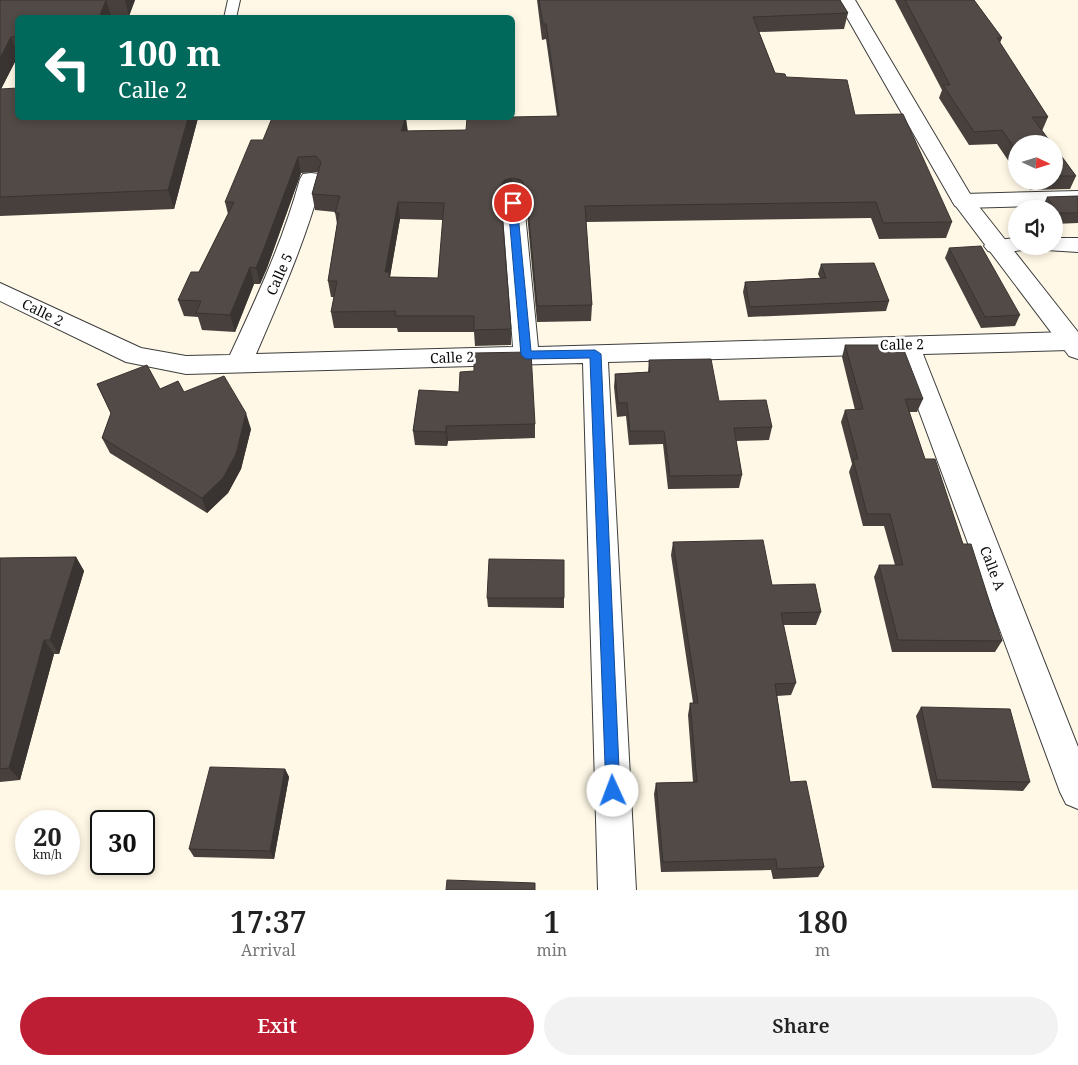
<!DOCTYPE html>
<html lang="en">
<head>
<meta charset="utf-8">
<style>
  :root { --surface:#fff; --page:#f2f2f2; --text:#222; --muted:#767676; --accent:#bd1e33 }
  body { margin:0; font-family:"Noto Serif",serif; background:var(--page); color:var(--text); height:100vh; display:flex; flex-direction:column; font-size:19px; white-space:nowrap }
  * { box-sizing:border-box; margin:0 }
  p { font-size:16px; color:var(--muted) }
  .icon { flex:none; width:28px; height:28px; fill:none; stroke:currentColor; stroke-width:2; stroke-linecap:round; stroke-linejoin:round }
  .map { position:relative; height:890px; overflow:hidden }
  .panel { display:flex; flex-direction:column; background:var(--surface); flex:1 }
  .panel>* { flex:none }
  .hud { position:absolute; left:15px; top:15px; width:500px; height:105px; border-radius:8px; box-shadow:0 2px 8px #0003; background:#00695c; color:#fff; overflow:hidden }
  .needle { width:32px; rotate:94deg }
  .tools { position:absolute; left:1008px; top:135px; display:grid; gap:10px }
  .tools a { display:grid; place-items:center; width:55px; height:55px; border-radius:50%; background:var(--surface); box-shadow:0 2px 8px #0003; font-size:25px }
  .speed { position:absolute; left:15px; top:810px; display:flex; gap:10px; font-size:25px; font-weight:700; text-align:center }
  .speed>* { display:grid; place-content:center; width:65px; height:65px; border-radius:50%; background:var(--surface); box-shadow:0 2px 8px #0003; line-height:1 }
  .speed small { font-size:12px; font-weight:400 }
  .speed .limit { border:2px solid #111; border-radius:8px; background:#fff; color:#111 }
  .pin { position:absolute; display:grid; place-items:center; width:42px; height:42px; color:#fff; margin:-21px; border:2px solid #fff; border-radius:50%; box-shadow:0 1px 5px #0007 }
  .me { position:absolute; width:55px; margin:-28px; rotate:358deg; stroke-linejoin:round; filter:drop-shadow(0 0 4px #0008) }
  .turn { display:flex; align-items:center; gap:18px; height:105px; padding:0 20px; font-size:22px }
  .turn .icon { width:65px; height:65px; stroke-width:2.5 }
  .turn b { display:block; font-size:35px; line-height:42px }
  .eta { display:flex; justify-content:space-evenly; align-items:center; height:85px; text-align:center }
  .eta b { font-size:30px; font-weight:600; line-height:35px }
  .primary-button { display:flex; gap:10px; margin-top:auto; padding:10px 20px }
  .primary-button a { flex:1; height:58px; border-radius:30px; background:var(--accent); color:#fff; font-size:20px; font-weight:600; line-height:58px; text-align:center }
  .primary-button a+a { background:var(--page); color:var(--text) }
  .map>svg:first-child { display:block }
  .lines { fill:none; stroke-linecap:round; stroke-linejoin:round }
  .service-casing { stroke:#3d3d3d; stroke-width:2 }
  .minor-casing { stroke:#3d3d3d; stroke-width:2 }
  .tertiary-casing { stroke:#3d3d3d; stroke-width:2 }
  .service { fill:#fff; fill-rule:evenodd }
  .minor { fill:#fff; fill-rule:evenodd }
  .tertiary { fill:#fff; fill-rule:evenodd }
  .wall { fill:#47403c; fill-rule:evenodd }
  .shaded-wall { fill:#393431 }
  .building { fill:#524a46; stroke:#393431; fill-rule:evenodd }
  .route { fill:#1a73e8; stroke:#114b97 }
  .labels { text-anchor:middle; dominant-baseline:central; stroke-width:5; stroke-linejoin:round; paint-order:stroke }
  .street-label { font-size:14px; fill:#0a0a0a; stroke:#fff }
</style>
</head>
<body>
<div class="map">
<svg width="1078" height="890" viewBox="0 0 1078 890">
  <rect width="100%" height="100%" fill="#fff8e6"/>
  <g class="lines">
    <defs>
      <path id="service" d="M 228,0 L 240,0 L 236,18 L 224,18 Z"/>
      <path id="minor" d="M 311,173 L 319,174 L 322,179 C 306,240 281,296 256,354 L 513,347 L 502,203 L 505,198 L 513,196 L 521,198 L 524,203 L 538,347 L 1069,332 L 1078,335 L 1078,347 L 1069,350 L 923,354 L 1078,747 L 1078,809 L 1066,804 L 1060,792 L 898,354 L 608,362 L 636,890 L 598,890 L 583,363 L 186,374 L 126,362 L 0,301 L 0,283 L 141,348 L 186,356 L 230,355 C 257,297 283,241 300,179 L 303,174 Z
        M 1078,191 L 1078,205 L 963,208 L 955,206 L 952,201 L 955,196 L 963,194 Z
        M 1016,238 L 1016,246 L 1027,246 L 1024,250 L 996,253 L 988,251 L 984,246 L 988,241 Z
        M 1054,238 L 1078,238 L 1078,252 L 1046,250 L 1043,246 L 1054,246 Z"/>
      <path id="tertiary" d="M 837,0 L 855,0 L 973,199 L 1078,332 L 1078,359 L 1069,356 L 952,201 Z"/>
    </defs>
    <use href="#service" class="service-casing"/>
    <use href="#minor" class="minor-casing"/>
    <use href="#tertiary" class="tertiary-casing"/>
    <use href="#service" class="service"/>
    <use href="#minor" class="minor"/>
    <use href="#tertiary" class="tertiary"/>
  </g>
  <path class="wall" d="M 0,0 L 135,0 L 129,16 L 18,18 L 18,56 L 1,89 L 18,118 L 198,118 L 174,209 L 0,216 Z
    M 537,0 L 840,0 L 848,13 L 844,29 L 759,32 L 775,73 L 786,77 L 855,115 L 952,222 L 946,238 L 879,239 L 871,218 L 586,222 L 592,305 L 591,321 L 537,322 L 526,203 L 521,196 L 513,194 L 505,196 L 501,202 L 511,329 L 511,345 L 475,346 L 474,332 L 398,332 L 397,328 L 334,328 L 331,312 L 334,297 L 331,297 L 328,281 L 337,224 L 335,212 L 315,210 L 312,194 L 318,172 L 301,173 L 267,268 L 260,284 L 254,284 L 235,332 L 202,330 L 198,317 L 184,316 L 178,300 L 199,272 L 228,214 L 225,202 L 263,140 L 407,131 L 466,130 L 557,116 L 546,39 L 542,40 ZM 400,219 L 443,220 L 438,278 L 390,277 Z
    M 895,0 L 974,0 L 1002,38 L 1000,43 L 1048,117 L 1042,131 L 1016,144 L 1016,172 L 997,144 L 969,145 L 939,98 L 942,90 Z
    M 1054,146 L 1076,176 L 1070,189 L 1030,190 L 1023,181 L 1054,181 Z
    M 1078,196 L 1078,223 L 1054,224 L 1054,209 L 1043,209 L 1042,208 L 1047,197 Z
    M 949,248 L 1020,315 L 1015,326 L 981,328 L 945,258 Z
    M 821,264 L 889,301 L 886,311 L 748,317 L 743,292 L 745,282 L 820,278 L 818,274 Z
    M 845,345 L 923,399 L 917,412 L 909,412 L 925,459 L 963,544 L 1002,641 L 995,652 L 892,652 L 874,577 L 879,565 L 895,565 L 884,526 L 863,526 L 849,472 L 852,464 L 841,422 L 845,410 L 855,410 L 842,357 Z
    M 649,360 L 719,401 L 772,427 L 769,440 L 736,441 L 742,475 L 739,488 L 668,489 L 663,444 L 629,445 L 626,416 L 617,417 L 614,387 L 615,374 L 648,372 Z
    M 97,384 L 160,389 L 184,392 L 251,429 L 241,469 L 228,493 L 207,513 L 110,453 L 102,438 L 111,414 Z
    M 419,390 L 535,424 L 535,438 L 448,441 L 447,446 L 415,445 L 413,431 Z
    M 673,542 L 772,585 L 821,612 L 816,625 L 783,625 L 796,683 L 791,695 L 777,696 L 790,782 L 824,867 L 818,877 L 773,879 L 771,870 L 661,872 L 654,794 L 656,783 L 693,782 L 688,715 L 690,703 L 693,703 L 671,555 Z
    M 76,557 L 84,571 L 59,654 L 54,654 L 20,780 L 0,782 L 0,558 Z
    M 564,560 L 564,608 L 488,607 L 487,598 Z
    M 921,707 L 1030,782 L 1023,791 L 932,788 L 916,716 Z
    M 285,769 L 289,777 L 274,859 L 194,857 L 189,849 Z"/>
  <path class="shaded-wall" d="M 106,0 L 112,18 L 99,18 Z
    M 125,0 L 135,0 L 129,16 Z
    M 11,37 L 18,54 L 18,56 L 0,91 L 0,58 Z
    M 188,118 L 198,118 L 174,209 L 168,190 Z
    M 405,118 L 406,118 L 408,132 L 401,131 Z
    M 298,157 L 301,173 L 267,268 L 260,284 L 256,268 Z
    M 512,178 L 513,194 L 505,196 L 500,203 L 500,187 L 504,180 Z
    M 398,202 L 400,219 L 390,276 L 392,288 L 385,272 Z
    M 250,267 L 254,284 L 235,332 L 230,315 Z
    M 246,413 L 251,429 L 241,469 L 228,493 L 207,513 L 202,498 Z
    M 446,426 L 448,441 L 447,446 L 446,432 Z
    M 76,557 L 84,571 L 59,654 L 50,640 Z
    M 44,640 L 54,654 L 20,780 L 9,768 Z
    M 285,769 L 289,777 L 274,859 L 270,851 Z"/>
  <path class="building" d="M 0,0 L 106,0 L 99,18 L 18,18 L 18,37 L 11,37 L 0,58 Z
    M 539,0 L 840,0 L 848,13 L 753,17 L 775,73 L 785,74 L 786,77 L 847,80 L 855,115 L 903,114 L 952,222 L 883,223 L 876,202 L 585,206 L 592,305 L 537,306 L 526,187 L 521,180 L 512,178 L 504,180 L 500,187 L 511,329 L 474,330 L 474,316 L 395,316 L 396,311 L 331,312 L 337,281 L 328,281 L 339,213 L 335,213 L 340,196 L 312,194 L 321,162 L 316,156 L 298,157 L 263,251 L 256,268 L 250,267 L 230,315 L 196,313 L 201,301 L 178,300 L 191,272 L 199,272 L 234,202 L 225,202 L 251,140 L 263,140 L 272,118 L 405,118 L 401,131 L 466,130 L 467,118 L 559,116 L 546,24 L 543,24 ZM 398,202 L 444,203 L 438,278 L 389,277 L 389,272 L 385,272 Z
    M 905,0 L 974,0 L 1002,38 L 997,38 L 1048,117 L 1032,117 L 1052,144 L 1016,144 L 1016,150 L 1002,130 L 974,132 L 943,85 L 950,85 Z
    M 18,88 L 18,118 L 188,118 L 168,190 L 0,197 L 0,89 Z
    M 1054,146 L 1076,176 L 1054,176 Z
    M 1078,196 L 1078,213 L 1058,213 L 1047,197 Z
    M 981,246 L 1020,315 L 985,317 L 949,248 Z
    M 874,263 L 889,301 L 750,307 L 745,282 L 826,278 L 821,264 Z
    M 845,345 L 902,345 L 923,399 L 905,399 L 925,459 L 935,459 L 963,544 L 971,544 L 1002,641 L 898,640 L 879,565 L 903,565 L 890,514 L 867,514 L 853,459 L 858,459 L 845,410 L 863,409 Z
    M 531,352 L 535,424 L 446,426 L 446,432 L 413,431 L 419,390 L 459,392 L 460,372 L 474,371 L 474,353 Z
    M 711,359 L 719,401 L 766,400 L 772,427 L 734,428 L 742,475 L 670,476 L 664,431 L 630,431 L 627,403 L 618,403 L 615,374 L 650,372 L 649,360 Z
    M 147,365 L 160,389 L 178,381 L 184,392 L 224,376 L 246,413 L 236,454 L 223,478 L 202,498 L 102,438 L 111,413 L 97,384 Z
    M 763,540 L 772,585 L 815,584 L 821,612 L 781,613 L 796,683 L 775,684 L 790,782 L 806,781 L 824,867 L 777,869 L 776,859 L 663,862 L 656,783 L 697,782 L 690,703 L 698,703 L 673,542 Z
    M 76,557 L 50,640 L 44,640 L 9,768 L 0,769 L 0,558 Z
    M 489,559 L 564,560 L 564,598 L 487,598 Z
    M 921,707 L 1010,709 L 1030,782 L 937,780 Z
    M 210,767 L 285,769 L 270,851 L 189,849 Z
    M 447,880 L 535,883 L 535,890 L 446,890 Z"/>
  <path class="route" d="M 513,200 L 517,203 L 531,351 L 595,350 L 601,354 L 620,791 L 618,796 L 613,798 L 608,796 L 606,791 L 590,358 L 526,359 L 521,355 L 508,203 Z"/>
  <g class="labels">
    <g class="street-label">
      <text transform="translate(279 274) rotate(-66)">Calle 5</text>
      <text transform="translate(43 312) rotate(26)">Calle 2</text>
      <text transform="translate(902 344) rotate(-1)">Calle 2</text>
      <text transform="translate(452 357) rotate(-2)">Calle 2</text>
      <text transform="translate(993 568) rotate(69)">Calle A</text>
    </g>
  </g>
</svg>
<div class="tools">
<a><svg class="needle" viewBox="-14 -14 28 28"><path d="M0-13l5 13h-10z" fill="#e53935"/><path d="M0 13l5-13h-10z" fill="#767676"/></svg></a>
<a><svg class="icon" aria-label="sound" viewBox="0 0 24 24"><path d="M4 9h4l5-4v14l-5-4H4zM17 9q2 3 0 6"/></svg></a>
</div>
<div class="speed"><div>20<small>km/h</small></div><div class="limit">30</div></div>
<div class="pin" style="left:513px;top:203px;background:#d93025"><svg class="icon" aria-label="arrive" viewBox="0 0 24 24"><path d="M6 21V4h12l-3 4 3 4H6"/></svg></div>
<svg class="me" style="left:613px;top:791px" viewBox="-20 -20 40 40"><circle r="19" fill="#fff"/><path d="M0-13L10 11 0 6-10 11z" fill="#1a73e8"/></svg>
<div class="hud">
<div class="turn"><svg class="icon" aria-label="left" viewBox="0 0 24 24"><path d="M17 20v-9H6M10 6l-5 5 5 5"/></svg><div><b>100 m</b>Calle 2</div></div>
</div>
</div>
<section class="panel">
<div class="eta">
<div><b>17:37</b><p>Arrival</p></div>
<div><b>1</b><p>min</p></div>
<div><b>180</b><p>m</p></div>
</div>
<div class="primary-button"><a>Exit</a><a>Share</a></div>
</section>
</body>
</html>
